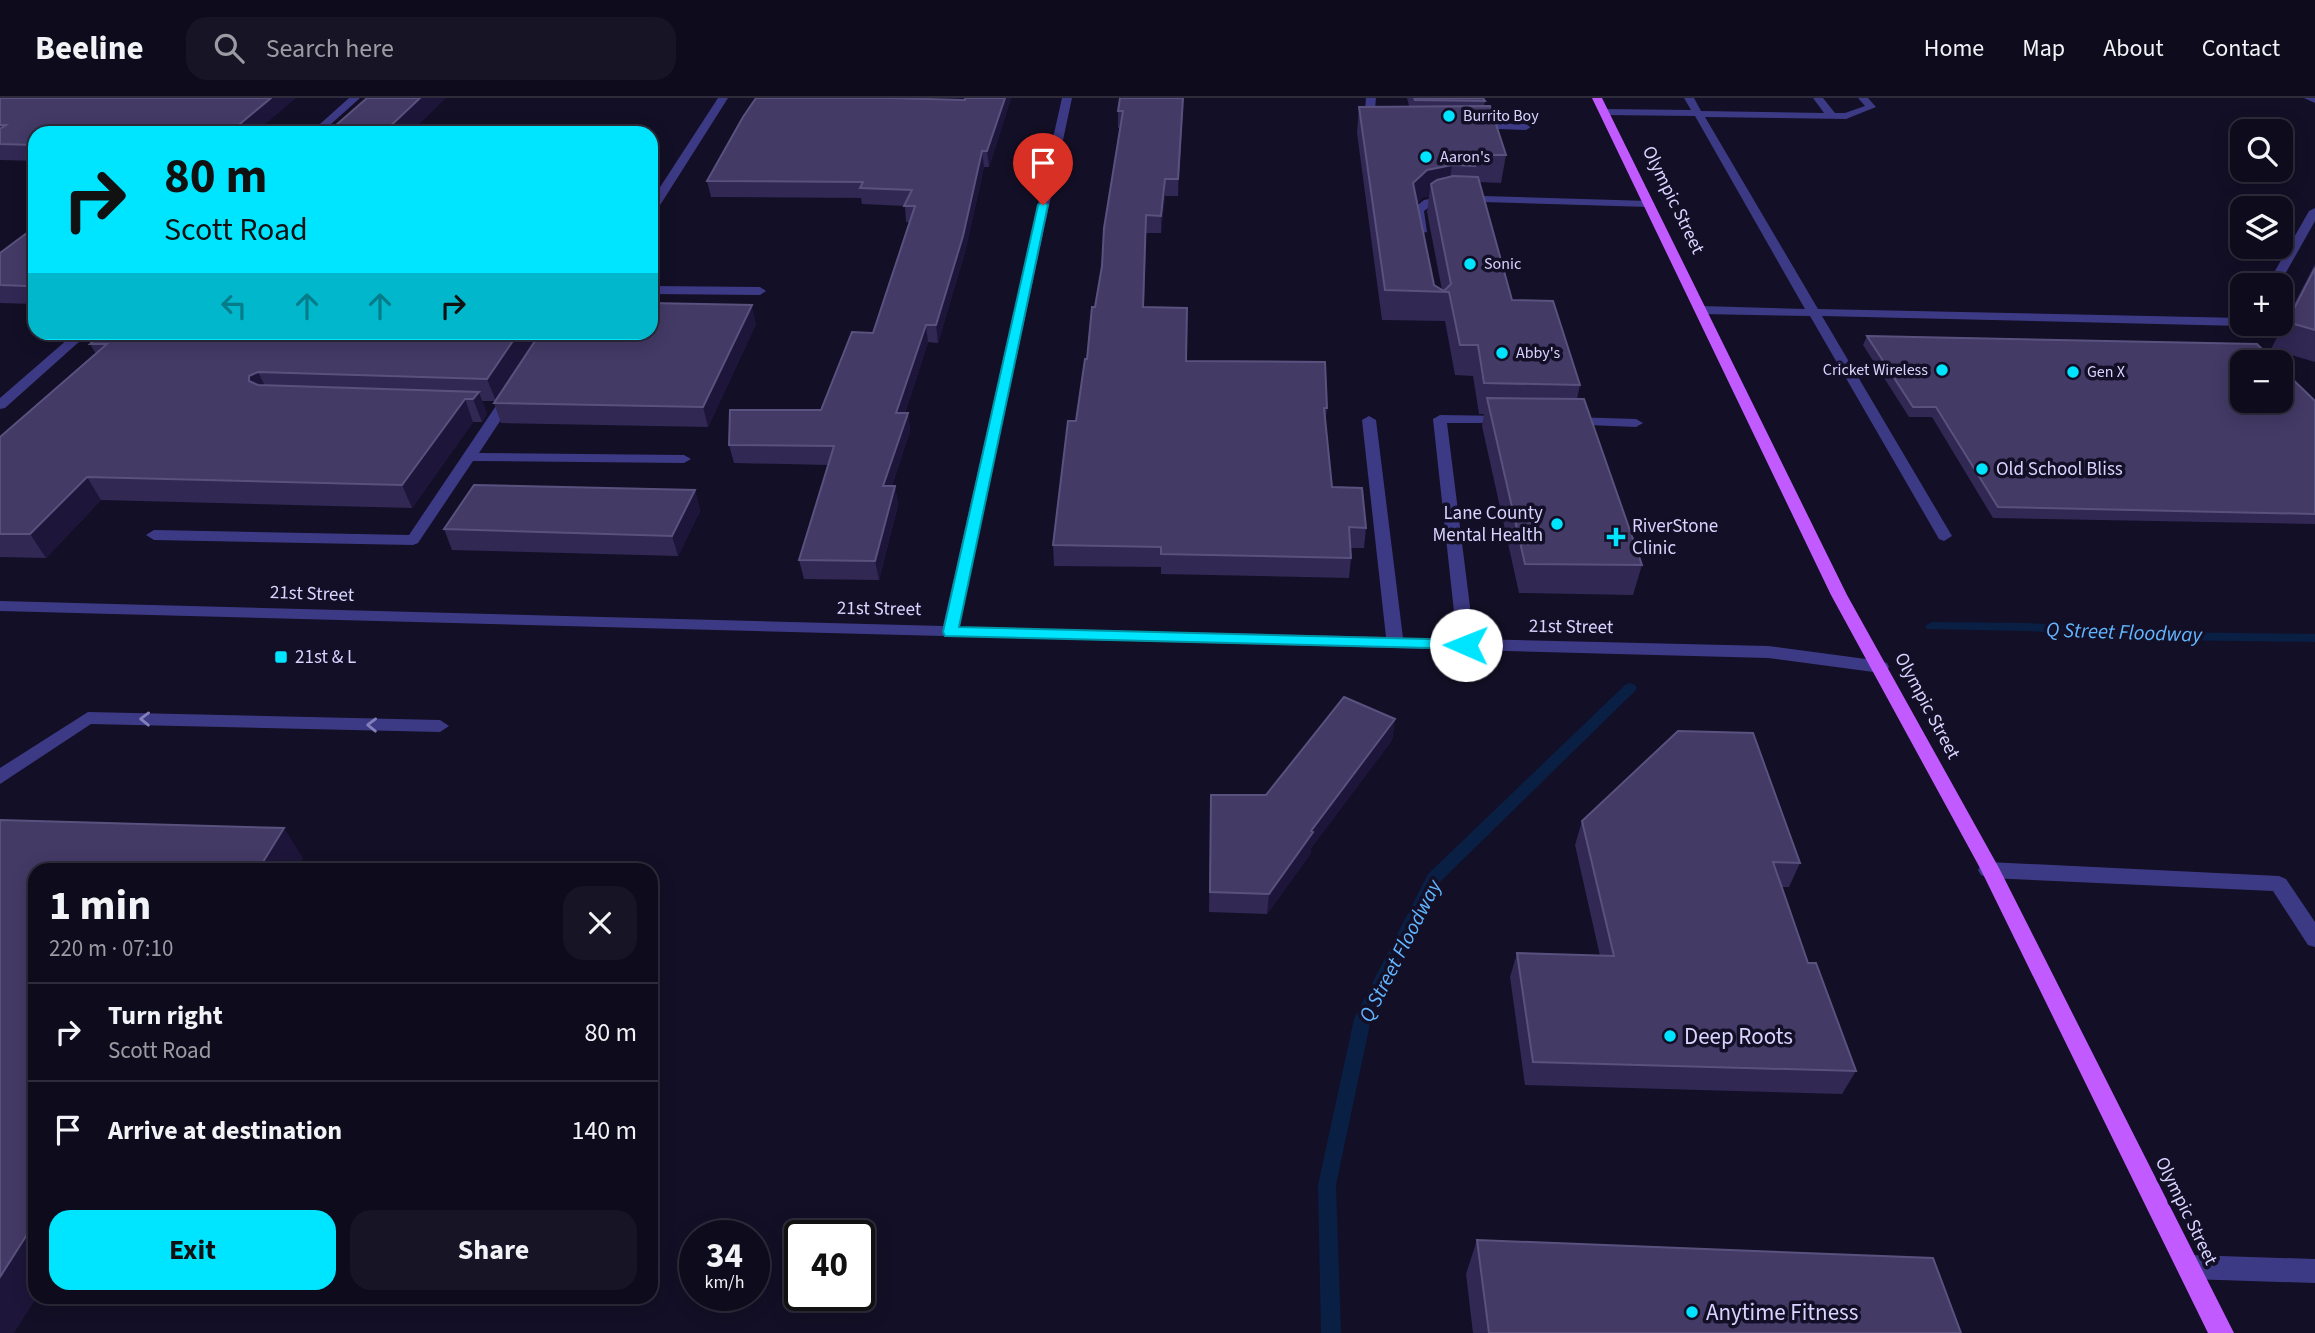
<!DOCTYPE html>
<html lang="en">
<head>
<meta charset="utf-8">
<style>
  :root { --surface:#0e0b1c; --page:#171425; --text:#f1f3f6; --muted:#9b9ba3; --line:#2e2b3b; --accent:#00e5ff }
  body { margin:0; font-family:"Source Sans 3",sans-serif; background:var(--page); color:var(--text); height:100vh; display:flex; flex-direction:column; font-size:26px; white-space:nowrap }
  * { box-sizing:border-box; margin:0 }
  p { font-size:23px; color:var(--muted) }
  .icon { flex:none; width:38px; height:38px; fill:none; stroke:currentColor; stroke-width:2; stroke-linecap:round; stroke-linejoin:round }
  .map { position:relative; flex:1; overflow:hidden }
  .side { position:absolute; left:28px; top:765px; width:630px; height:441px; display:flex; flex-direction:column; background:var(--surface); border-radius:21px; box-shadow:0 4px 18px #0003,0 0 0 2px var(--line) }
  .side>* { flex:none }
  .top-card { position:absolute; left:28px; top:28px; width:630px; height:214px; border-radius:21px; box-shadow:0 4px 18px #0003,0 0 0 2px var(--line); background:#00e5ff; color:#111; overflow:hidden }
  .controls { position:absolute; left:2230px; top:21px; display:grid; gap:14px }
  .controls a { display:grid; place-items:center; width:63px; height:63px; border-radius:14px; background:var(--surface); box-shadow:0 4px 18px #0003,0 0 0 2px var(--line); font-size:35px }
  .speed { position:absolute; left:679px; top:1122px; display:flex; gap:14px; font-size:35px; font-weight:700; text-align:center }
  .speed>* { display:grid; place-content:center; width:91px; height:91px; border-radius:50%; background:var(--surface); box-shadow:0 4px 18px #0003,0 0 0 2px var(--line); line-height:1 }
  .speed small { font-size:18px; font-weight:400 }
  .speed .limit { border:4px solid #111; border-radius:10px; background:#fff; color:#111 }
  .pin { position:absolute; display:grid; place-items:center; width:60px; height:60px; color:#fff; margin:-72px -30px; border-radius:50% 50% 50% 0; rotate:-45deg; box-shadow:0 0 7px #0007 }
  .pin .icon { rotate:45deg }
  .me { position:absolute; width:77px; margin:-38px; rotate:271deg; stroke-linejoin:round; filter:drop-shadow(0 0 5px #0008) }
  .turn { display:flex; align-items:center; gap:24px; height:147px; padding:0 21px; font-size:32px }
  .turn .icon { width:91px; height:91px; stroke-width:2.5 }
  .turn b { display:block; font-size:49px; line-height:60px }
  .lanes { display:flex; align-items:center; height:66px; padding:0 21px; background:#0003; justify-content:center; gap:35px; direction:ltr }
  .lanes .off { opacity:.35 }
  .round { display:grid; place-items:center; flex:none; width:74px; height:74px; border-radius:21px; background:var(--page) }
  .overview { display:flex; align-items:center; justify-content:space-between; height:119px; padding:0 21px }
  h1 { font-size:42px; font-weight:700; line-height:52px }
  .button { display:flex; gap:14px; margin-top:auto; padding:14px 21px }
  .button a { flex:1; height:80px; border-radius:21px; background:var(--accent); color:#111; font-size:28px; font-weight:700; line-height:80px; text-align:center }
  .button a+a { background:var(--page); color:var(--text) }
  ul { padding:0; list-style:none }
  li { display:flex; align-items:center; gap:21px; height:98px; padding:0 21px; border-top:2px solid var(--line) }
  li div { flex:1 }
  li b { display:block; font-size:26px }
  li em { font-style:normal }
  header { display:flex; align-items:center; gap:42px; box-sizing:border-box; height:98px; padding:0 35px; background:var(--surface); border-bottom:2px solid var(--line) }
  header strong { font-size:33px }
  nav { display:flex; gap:38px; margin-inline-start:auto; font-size:24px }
  .search { width:490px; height:63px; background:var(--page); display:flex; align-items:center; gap:18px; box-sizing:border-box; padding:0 24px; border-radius:21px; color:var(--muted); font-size:26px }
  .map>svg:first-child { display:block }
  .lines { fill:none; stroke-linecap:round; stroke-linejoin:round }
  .stream { fill:#0a1f44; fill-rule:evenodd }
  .minor { fill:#3d3a85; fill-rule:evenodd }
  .major { fill:#c25bff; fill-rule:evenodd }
  .wall { fill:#312854; fill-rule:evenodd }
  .shaded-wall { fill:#1d163a }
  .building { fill:#433a66; stroke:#5a527e; stroke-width:2 }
  .oneway { stroke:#837fbc }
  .route { fill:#00e5ff; stroke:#0095a6; stroke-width:2 }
  .poi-dot { fill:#00e5ff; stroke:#130f26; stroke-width:2.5 }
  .labels { text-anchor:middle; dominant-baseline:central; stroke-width:7; stroke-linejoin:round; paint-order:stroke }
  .far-poi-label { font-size:16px; fill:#d9d4ff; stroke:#130f26; text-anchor:start }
  .street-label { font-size:19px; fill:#d9d4ff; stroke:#130f26 }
  .poi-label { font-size:19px; fill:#d9d4ff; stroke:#130f26; text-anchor:start }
  .water-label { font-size:21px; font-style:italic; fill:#62b6ff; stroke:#130f26 }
  .near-poi-label { font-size:23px; fill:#d9d4ff; stroke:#130f26; text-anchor:start }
</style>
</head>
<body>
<header>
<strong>Beeline</strong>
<div class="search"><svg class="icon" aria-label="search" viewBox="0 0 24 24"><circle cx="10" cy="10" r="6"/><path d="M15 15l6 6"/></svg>Search here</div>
<nav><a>Home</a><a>Map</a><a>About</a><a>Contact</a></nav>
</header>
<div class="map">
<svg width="2315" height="1235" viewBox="0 0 2315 1235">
  <rect width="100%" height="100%" fill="#130f26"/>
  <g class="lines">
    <path class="stream" d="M 1932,524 L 2028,525 L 2167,534 L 2315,536 L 2315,544 L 2167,542 L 2028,533 L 1927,531 L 1925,528 Z
      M 1630,585 L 1635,587 L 1637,590 L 1635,593 L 1440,784 L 1371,921 L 1336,1087 L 1341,1235 L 1321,1235 L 1318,1087 L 1354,921 L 1428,776 L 1625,587 Z"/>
    <path class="minor" d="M 349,0 L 360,0 L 321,35 L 310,35 Z
      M 718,0 L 728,0 L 657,112 L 651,115 L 651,103 Z
      M 1062,0 L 1072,0 L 959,529 L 1386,539 L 1362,322 L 1369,318 L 1376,322 L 1403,540 L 1457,541 L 1433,321 L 1440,317 L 1507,318 L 1514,322 L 1512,325 L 1447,325 L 1474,541 L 1768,548 L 1881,563 L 1887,565 L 1889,569 L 1887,573 L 1881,575 L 1768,560 L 0,513 L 0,503 L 943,528 Z
      M 1366,0 L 1376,0 L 1374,21 L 1380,24 L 1380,28 L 1372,28 L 1364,23 Z
      M 1684,0 L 1694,0 L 1701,13 L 1824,15 L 1813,0 L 1823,0 L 1835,15 L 1845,15 L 1865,8 L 1858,0 L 1868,0 L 1876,9 L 1846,21 L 1705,19 L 1818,211 L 2242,220 L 2242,226 L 2247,226 L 2242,228 L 1822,218 L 1952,438 L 1944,443 L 1939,441 L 1810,218 L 1701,216 L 1695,212 L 1701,208 L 1805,211 L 1695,18 L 1604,17 L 1599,14 L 1604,11 L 1691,12 Z
      M 2304,0 L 2315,0 L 2315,5 Z
      M 1474,25 L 1526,26 L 1531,29 L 1526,32 L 1470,30 L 1470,26 Z
      M 1449,97 L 1649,103 L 1655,106 L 1649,109 L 1449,103 L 1432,107 L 1424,113 L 1427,134 L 1417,136 L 1414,110 L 1424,102 Z
      M 2315,110 L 2315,123 L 2279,187 L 2267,187 L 2309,113 Z
      M 651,188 L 760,189 L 766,193 L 760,197 L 651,196 Z
      M 76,234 L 90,234 L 5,310 L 0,311 L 0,300 Z
      M 511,292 L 518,296 L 479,355 L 684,357 L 691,361 L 684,365 L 473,363 L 418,445 L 413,447 L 154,442 L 146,437 L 154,432 L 409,437 L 506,293 Z
      M 1570,319 L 1636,321 L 1643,325 L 1636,329 L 1565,326 L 1563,323 Z
      M 88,614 L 440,622 L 449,628 L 440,634 L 91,626 L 0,686 L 0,670 Z
      M 1988,764 L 2279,778 L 2286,781 L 2315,824 L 2315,849 L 2308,847 L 2273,793 L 1988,780 L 1981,777 L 1978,772 L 1981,767 Z
      M 2189,1157 L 2315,1161 L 2315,1185 L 2189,1181 L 2180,1177 L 2177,1169 L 2180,1161 Z"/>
    <path class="major" d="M 1592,0 L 1602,0 L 1847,497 L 1999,770 L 2234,1235 L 2208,1235 L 1980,770 L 1831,497 Z"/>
  </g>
  <path class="wall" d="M 0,0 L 35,35 L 35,63 L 0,62 Z
    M 1011,0 L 989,69 L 984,69 L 965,154 L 938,245 L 928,244 L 905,315 L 908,315 L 910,333 L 892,388 L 895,388 L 898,407 L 879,482 L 804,481 L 799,462 L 829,367 L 734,365 L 729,347 L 821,312 L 873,235 L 910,124 L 906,124 L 905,108 L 862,106 L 861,100 L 711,99 L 707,83 L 965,2 Z
    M 1407,0 L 1483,0 L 1485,3 L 1484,8 L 1506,57 L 1501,85 L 1479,84 L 1512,202 L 1580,287 L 1577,301 L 1642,467 L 1633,497 L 1519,495 L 1482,328 L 1484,316 L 1479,316 L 1473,278 L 1455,277 L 1445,223 L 1382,222 L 1357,35 L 1359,9 L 1409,8 ZM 1429,98 L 1427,114 L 1442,192 L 1434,187 L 1417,105 L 1423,99 Z
    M 1183,9 L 1178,98 L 1165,98 L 1161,135 L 1146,135 L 1144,209 L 1186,263 L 1327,310 L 1325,327 L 1332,389 L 1366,430 L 1364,450 L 1350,450 L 1351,460 L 1349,480 L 1161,476 L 1161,469 L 1054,468 L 1053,447 L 1087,261 L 1102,168 L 1120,30 L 1118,30 L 1118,13 Z
    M 35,129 L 35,206 L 0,205 L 0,155 Z
    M 2315,166 L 2315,264 L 2271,251 Z
    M 756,226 L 708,329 L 501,325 L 494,305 L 495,303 L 482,303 L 487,316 L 482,324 L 473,324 L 412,410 L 101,402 L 46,460 L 0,459 L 0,339 L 96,256 L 90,246 L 651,234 Z
    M 1867,238 L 2315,303 L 2315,426 L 1993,420 L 1932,319 L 1909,319 L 1863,247 Z
    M 695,392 L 700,413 L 678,458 L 452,452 L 444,431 Z
    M 1395,621 L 1392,642 L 1311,750 L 1311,755 L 1267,816 L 1209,814 L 1211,697 L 1266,697 Z
    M 1582,723 L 1800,765 L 1789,789 L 1782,789 L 1808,865 L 1856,973 L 1842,996 L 1525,987 L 1510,879 L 1517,855 L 1600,858 L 1575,747 Z
    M 1477,1142 L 1961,1235 L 1473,1235 L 1466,1176 Z"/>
  <path class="shaded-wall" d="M 271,0 L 296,0 L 255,35 L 229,35 Z
    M 420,0 L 446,0 L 410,35 L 383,35 Z
    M 1005,0 L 1011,0 L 989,69 L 987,53 Z
    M 1183,0 L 1183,9 L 1178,98 L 1178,81 Z
    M 982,53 L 984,69 L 965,154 L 938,245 L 936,227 Z
    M 1452,67 L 1448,94 L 1431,86 L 1429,98 L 1423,99 L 1409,112 L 1413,85 L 1427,72 Z
    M 1165,81 L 1165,98 L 1161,135 L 1161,118 Z
    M 35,182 L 35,201 L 27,188 Z
    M 752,207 L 756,226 L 708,329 L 703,309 Z
    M 926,227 L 928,244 L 899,333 L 896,315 Z
    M 519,234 L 542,234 L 496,303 L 487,281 Z
    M 258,274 L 269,296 L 249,283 L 249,278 Z
    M 479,294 L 487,316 L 482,324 L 473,301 Z
    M 465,301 L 473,324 L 412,410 L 402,387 Z
    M 908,315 L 910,333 L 886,407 L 883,388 Z
    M 87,379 L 101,402 L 46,460 L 30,436 Z
    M 895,388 L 898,407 L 879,482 L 875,463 Z
    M 695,392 L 700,413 L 678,458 L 672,438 Z
    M 1395,621 L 1392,642 L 1311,750 L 1311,755 L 1267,816 L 1269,796 L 1311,733 Z
    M 284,730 L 303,760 L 296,772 L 258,772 Z
    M 35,1124 L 35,1199 L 37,1199 L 14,1235 L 0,1235 L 0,1179 Z"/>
  <path class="building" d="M 0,0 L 271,0 L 229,35 L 35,35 L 35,47 L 0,46 L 0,31 L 6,27 L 0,27 Z
    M 367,0 L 420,0 L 383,35 L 327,35 Z
    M 756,0 L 890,0 L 965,2 L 965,0 L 1005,0 L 987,53 L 982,53 L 963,138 L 936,227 L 926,227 L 896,315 L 908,315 L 883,388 L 895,388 L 875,463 L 799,462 L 834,348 L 729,347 L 730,312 L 821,312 L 852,234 L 873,235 L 915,108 L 904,108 L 912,92 L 860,90 L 863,84 L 707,83 L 743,19 Z
    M 1120,0 L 1183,0 L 1178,81 L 1165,81 L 1161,118 L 1146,117 L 1143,209 L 1187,210 L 1186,263 L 1325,264 L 1327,310 L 1324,310 L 1332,389 L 1362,390 L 1366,430 L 1349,429 L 1351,460 L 1161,456 L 1161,449 L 1053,447 L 1068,323 L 1076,323 L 1085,261 L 1087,261 L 1092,209 L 1095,209 L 1102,168 L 1104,130 L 1123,13 L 1118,13 Z
    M 1414,0 L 1483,0 L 1485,3 L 1415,2 Z
    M 1490,8 L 1506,57 L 1472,57 L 1475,68 L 1452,67 L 1427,72 L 1413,85 L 1434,187 L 1444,193 L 1451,186 L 1431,86 L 1437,82 L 1453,78 L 1478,79 L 1512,202 L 1553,203 L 1580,287 L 1484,285 L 1478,247 L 1460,247 L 1449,194 L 1385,192 L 1359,9 Z
    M 35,129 L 35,182 L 27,188 L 0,187 L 0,155 Z
    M 2315,170 L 2315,232 L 2287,224 Z
    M 651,205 L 752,207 L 703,309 L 494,305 L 541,234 L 651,234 Z
    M 103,234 L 519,234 L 487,281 L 258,274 L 249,278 L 249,283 L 258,287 L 479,294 L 473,301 L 465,301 L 402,387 L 87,379 L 30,436 L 0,436 L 0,339 L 107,246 L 90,246 Z
    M 1867,238 L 2257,246 L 2275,264 L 2242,264 L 2242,303 L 2280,303 L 2280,269 L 2315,303 L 2315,416 L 1998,409 L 1936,309 L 1913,309 Z
    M 1487,300 L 1584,301 L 1642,467 L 1525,466 Z
    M 474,387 L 695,392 L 672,438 L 444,431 Z
    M 1344,599 L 1395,621 L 1311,733 L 1313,734 L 1269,796 L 1210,794 L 1211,697 L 1266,697 Z
    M 1678,633 L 1753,635 L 1800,765 L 1773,764 L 1808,865 L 1816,865 L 1856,973 L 1533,964 L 1517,855 L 1614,858 L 1582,723 Z
    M 0,722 L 284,730 L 258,772 L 35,772 L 35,1124 L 0,1179 Z
    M 1477,1142 L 1933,1160 L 1961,1235 L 1489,1235 Z"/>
  <defs><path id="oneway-chevron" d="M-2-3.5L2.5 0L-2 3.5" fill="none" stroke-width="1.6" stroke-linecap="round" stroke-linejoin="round" transform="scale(1.75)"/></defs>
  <g class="oneway">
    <use href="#oneway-chevron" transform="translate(145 621) rotate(-179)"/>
    <use href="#oneway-chevron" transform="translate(372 627) rotate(-179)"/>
  </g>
  <path class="route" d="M 1043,104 L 1048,107 L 959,529 L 1466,542 L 1471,544 L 1474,547 L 1471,551 L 945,538 L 943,534 L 1038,107 Z"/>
  <g class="poi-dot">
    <circle cx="1449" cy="18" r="7"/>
    <circle cx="1426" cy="59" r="7"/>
    <circle cx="1470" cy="166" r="7"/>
    <circle cx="1502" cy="255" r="7"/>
    <circle cx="1942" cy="272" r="7"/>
    <circle cx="2073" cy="274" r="7"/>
    <circle cx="1982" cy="371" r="7"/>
    <circle cx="1557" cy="426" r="7"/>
    <path d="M1612.5 428.5h7v7h7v7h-7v7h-7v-7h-7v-7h7z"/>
    <rect x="274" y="552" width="14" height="14" rx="3.5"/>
    <circle cx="1670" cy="938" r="7"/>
    <circle cx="1692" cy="1214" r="7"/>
  </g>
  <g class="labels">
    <g class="far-poi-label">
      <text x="1463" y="18">Burrito Boy</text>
      <text x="1440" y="59">Aaron's</text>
      <text x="1484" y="166">Sonic</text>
      <text x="1516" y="255">Abby's</text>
      <text x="1928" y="272" text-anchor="end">Cricket Wireless</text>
      <text x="2087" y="274">Gen X</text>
    </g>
    <g class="street-label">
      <text transform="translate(1673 102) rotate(64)">Olympic Street</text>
      <text transform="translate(312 496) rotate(2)">21st Street</text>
      <text transform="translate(879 511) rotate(1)">21st Street</text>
      <text transform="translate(1571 529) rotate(1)">21st Street</text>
      <text transform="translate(1927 608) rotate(62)">Olympic Street</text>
      <text transform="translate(2186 1113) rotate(64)">Olympic Street</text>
    </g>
    <g class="poi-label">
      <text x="1996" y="371">Old School Bliss</text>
      <text x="1543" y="415" text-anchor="end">Lane County<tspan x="1543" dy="22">Mental Health</tspan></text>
      <text x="1632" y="428">RiverStone<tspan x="1632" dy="22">Clinic</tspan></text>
      <text x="295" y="559">21st &amp; L</text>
    </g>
    <g class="water-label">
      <text transform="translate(2124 534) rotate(2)">Q Street Floodway</text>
      <text transform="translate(1400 853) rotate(-63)">Q Street Floodway</text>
    </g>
    <g class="near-poi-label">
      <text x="1684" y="938">Deep Roots</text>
      <text x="1706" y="1214">Anytime Fitness</text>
    </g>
  </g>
</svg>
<div class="controls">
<a><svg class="icon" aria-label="search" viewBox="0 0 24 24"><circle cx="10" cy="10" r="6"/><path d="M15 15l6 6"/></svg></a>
<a><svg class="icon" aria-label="layers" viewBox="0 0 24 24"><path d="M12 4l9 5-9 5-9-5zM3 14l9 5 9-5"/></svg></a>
<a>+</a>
<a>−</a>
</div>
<div class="speed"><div>34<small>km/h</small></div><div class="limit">40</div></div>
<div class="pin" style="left:1043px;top:107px;background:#d93025"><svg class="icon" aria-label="arrive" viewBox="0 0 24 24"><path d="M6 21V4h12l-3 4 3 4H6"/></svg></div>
<svg class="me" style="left:1466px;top:547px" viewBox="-20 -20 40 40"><circle r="19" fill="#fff"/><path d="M0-13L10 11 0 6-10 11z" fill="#00e5ff"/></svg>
<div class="top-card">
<div class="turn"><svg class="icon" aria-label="right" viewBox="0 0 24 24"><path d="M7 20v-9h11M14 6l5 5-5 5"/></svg><div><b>80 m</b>Scott Road</div></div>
<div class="lanes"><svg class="icon off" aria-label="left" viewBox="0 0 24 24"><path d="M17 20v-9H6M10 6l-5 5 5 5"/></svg><svg class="icon off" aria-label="ahead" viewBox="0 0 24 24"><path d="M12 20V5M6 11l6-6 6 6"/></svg><svg class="icon off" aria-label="ahead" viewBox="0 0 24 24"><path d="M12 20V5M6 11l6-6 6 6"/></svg><svg class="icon" aria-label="right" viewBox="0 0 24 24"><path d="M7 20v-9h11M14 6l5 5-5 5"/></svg></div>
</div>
<section class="side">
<div class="overview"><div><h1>1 min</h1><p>220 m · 07:10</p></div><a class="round"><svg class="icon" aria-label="close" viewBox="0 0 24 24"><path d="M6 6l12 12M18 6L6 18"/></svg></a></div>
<ul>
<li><svg class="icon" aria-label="right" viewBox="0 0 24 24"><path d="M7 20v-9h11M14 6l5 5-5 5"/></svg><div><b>Turn right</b><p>Scott Road</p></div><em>80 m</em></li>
<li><svg class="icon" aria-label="arrive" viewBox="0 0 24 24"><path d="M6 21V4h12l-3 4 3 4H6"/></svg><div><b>Arrive at destination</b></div><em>140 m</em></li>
</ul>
<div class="button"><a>Exit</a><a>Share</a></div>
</section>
</div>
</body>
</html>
